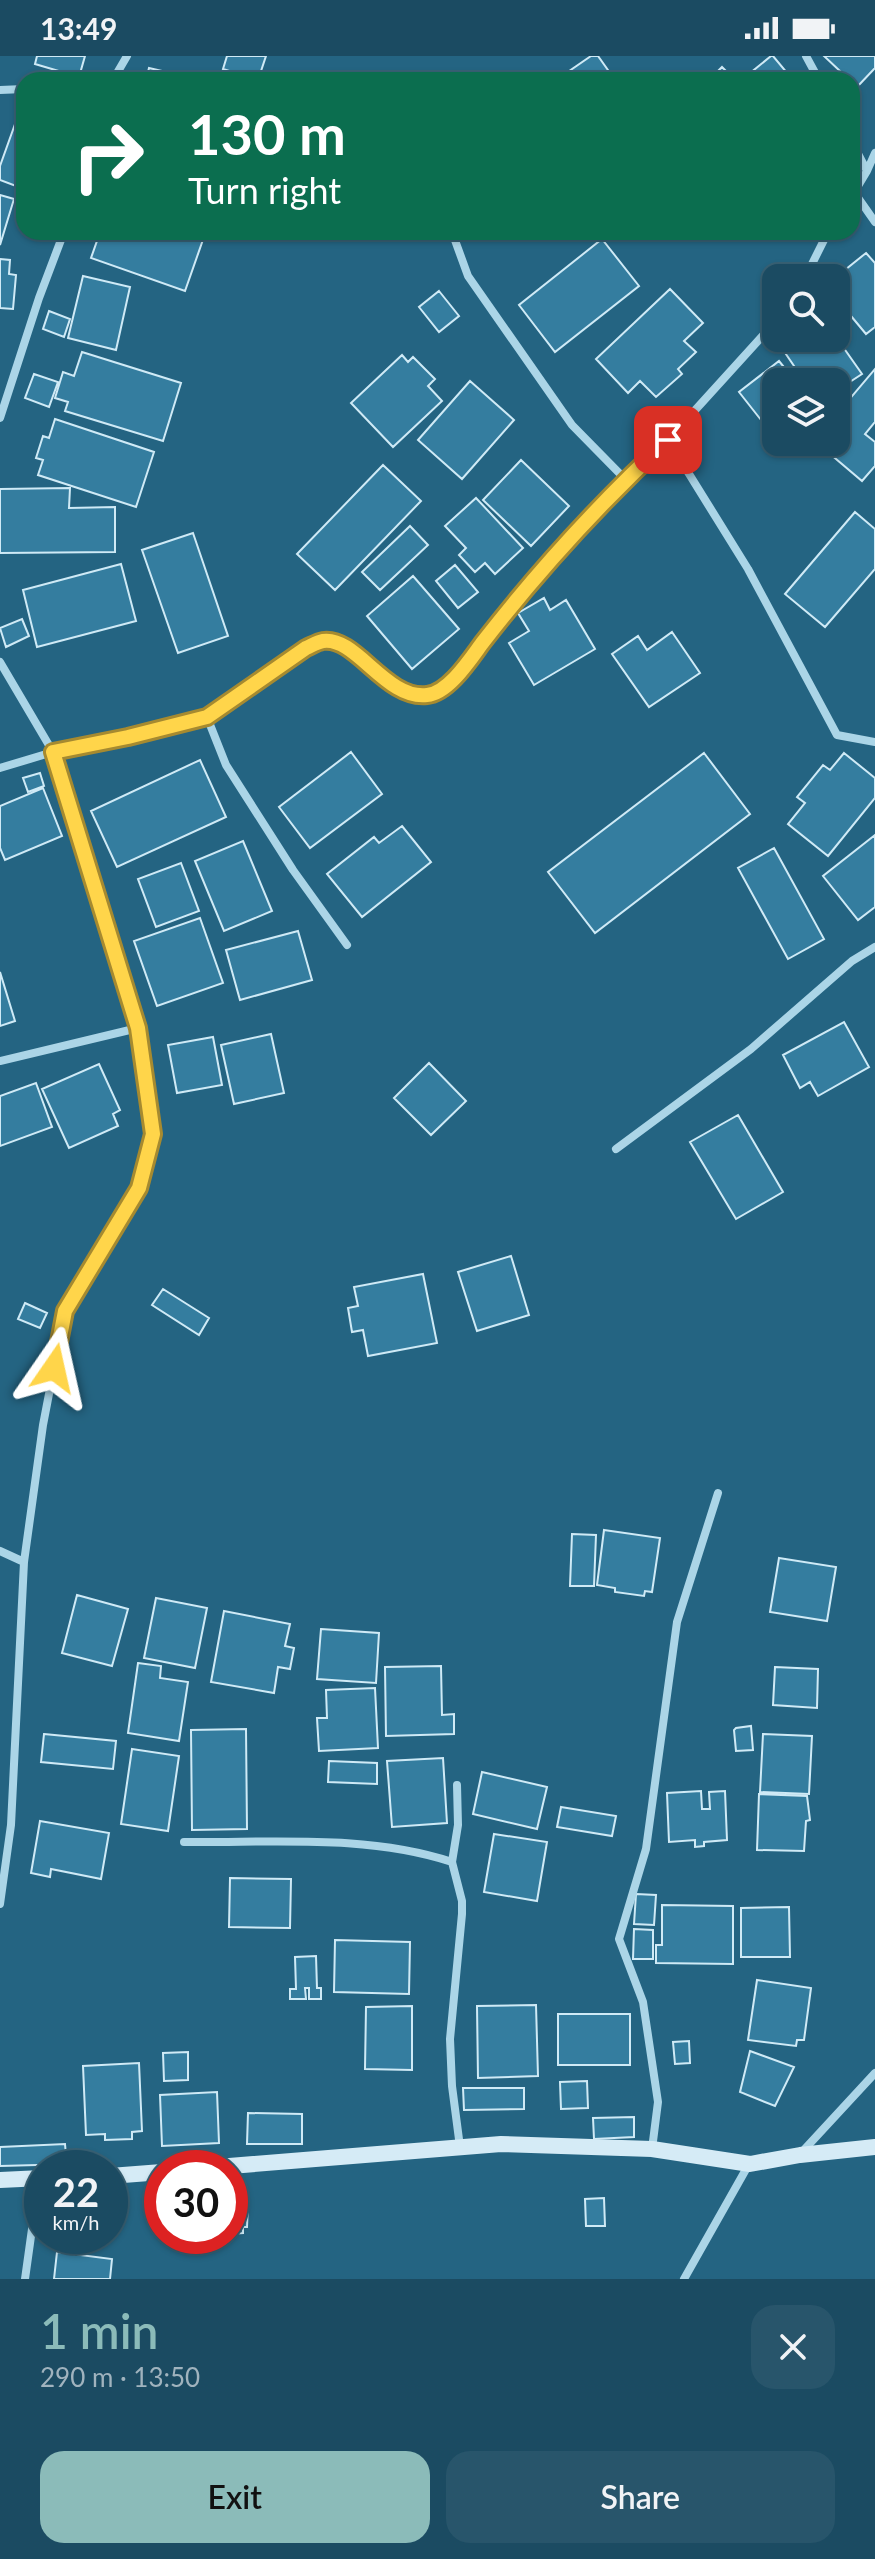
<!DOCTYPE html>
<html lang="en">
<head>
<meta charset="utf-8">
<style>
  :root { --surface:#1b4b62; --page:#28556b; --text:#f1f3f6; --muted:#a0b3be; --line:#396377; --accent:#8bbbb9 }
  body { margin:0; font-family:Lato,sans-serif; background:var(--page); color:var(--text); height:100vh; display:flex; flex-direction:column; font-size:30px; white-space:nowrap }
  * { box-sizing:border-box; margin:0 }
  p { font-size:26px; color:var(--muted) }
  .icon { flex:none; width:44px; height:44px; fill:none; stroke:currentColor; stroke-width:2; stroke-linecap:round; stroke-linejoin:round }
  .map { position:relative; height:2223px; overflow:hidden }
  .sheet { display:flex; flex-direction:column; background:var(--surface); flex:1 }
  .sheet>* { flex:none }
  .banner { position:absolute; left:16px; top:16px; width:844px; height:168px; border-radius:24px; box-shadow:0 2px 6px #0004,0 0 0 2px var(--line); background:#0b6e4f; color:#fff; overflow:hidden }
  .controls { position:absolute; left:762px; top:208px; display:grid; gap:16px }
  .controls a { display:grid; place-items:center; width:88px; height:88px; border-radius:16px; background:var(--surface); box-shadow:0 2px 6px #0004,0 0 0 2px var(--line); font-size:40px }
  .speed { position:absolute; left:24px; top:2094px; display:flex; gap:16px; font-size:40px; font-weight:700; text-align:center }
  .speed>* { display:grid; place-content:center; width:104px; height:104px; border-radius:50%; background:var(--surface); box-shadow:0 2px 6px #0004,0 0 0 2px var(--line); line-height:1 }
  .speed small { font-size:20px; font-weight:400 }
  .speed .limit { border:12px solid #d22; background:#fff; color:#111 }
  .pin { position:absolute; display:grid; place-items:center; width:68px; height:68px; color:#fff; margin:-34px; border-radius:16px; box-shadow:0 4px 12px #0006 }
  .me { position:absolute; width:88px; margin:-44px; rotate:11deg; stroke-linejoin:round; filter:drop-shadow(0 0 6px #0008) }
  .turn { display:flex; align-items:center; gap:28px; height:168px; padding:0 40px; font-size:36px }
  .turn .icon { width:104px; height:104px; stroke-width:2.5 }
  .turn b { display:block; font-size:56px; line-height:68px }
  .round { display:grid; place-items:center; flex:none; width:84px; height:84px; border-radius:24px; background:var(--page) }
  .head { display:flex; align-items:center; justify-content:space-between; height:136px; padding:0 40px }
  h1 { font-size:48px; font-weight:600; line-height:60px; color:var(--accent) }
  .primary-button { display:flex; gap:16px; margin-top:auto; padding:16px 40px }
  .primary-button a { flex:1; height:92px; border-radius:24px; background:var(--accent); color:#111; font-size:32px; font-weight:600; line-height:92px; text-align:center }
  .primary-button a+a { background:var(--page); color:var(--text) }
  .status { display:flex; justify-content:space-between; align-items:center; height:56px; padding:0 40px; background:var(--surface); direction:ltr }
  .status svg { height:22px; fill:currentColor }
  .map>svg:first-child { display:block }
  .building { fill:#347d9f; stroke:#cfeaf6; stroke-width:2 }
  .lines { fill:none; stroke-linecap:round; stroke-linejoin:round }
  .street { stroke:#abd5e7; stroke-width:8 }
  .secondary { stroke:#d5ebf6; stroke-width:16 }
  .route-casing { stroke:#a68a30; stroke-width:20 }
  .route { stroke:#ffd54a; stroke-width:14 }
</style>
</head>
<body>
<div class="status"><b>13:49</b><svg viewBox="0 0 49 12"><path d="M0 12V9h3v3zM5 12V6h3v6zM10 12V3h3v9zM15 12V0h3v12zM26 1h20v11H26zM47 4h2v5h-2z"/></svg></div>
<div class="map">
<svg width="875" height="2223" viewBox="0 0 875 2223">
  <rect width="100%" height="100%" fill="#246482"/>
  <path class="building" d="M 37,0 L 85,0 L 79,21 L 35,8 Z
    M 227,0 L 266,0 L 258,24 L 223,13 Z
    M 591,0 L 598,0 L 615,24 L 565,24 L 562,20 Z
    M 771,0 L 773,0 L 793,24 L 754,24 L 749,18 Z
    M 824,0 L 875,0 L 875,12 L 857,31 Z
    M 722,11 L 735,24 L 709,24 Z
    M 149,12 L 201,24 L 146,24 Z
    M 19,57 L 24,59 L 24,133 L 0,124 L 0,110 Z
    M 0,139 L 14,143 L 0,189 Z
    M 95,176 L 199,176 L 205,178 L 185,235 L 91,202 L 98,182 L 93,180 Z
    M 602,183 L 639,230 L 555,296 L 519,249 Z
    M 866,197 L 875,207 L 875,271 L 866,278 L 836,242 L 835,222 Z
    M 0,203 L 10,204 L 9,218 L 16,219 L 13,253 L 0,252 Z
    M 83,220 L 130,231 L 116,294 L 68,282 Z
    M 670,233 L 703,267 L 684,285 L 696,296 L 678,313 L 682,318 L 656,341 L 640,325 L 628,337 L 596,303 Z
    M 439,235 L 459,260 L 439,276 L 419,251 Z
    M 49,255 L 70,263 L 64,281 L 43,273 Z
    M 836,281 L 862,318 L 836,335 L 836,326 L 805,326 L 777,285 L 781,282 Z
    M 82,296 L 181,327 L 163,385 L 65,355 L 68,346 L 55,342 L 63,316 L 74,320 Z
    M 402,299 L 408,306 L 413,301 L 435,323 L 428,330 L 442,345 L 393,391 L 351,347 Z
    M 779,305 L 796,326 L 776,326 L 776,383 L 739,336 Z
    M 875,313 L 875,366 L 865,378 L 875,386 L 875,410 L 862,425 L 816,386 L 836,386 L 836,359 Z
    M 34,318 L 58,326 L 49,351 L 25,342 Z
    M 470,325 L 514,364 L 462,423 L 418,384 Z
    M 55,363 L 154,396 L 136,451 L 38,419 L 43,404 L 36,402 L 43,380 L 49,382 Z
    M 521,404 L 569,450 L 531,490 L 483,444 Z
    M 383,409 L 421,445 L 335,534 L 297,498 Z
    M 70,432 L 69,452 L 115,451 L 115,496 L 0,497 L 0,433 Z
    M 476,442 L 523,492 L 495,518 L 485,507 L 475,516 L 459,499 L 466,492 L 445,470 Z
    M 855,456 L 875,473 L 875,513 L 825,571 L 785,538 Z
    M 410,470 L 428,489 L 380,534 L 362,516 Z
    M 193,477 L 228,580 L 178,597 L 142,494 Z
    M 121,508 L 136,565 L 37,591 L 23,534 Z
    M 455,509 L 478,536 L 458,552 L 436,525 Z
    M 413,520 L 459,573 L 412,613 L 367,560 Z
    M 544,542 L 550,554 L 566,544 L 595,593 L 534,629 L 509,587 L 529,575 L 518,557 Z
    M 22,563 L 29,580 L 6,591 L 0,572 Z
    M 672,576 L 700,617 L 649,651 L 612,598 L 638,580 L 647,594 Z
    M 351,696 L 382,738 L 310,792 L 279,751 Z
    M 704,697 L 750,758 L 595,877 L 548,816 Z
    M 844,697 L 875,722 L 875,742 L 828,800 L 788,768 L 805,747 L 797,741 L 823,709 L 830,714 Z
    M 200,704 L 226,761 L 117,811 L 91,755 Z
    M 40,717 L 44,730 L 28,736 L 23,722 Z
    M 43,732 L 62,780 L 5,804 L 0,792 L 0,750 Z
    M 402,770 L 431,806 L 362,861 L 327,818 L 374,781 L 379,787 Z
    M 875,779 L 875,851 L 858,864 L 823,820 Z
    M 243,785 L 272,855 L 224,875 L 195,805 Z
    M 774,792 L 824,883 L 788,903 L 738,812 Z
    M 181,807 L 199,855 L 156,871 L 138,823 Z
    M 200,862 L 223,927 L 157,950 L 134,885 Z
    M 298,875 L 312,924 L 240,944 L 226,894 Z
    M 0,916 L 15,965 L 0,970 Z
    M 844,966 L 869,1011 L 818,1040 L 810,1026 L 800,1032 L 783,999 Z
    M 271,978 L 284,1037 L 234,1048 L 221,989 Z
    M 213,981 L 222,1029 L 177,1037 L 168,989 Z
    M 429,1007 L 466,1045 L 431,1079 L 394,1042 Z
    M 99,1008 L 120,1054 L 113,1058 L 118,1070 L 69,1092 L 42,1033 Z
    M 36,1027 L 52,1071 L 0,1090 L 0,1040 Z
    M 738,1059 L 783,1136 L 736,1163 L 690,1086 Z
    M 511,1200 L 529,1259 L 477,1275 L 458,1216 Z
    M 423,1218 L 437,1287 L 368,1300 L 363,1274 L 352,1276 L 348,1252 L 358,1250 L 354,1231 Z
    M 163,1233 L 209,1262 L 199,1279 L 152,1249 Z
    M 25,1247 L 47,1257 L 40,1272 L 18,1263 Z
    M 604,1474 L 660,1482 L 652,1536 L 645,1535 L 644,1540 L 615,1536 L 615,1532 L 597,1529 Z
    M 572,1478 L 596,1479 L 594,1530 L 570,1530 Z
    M 779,1502 L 836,1511 L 827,1565 L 770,1556 Z
    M 77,1539 L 128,1553 L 112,1610 L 62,1597 Z
    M 156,1542 L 207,1552 L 195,1612 L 144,1602 Z
    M 224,1555 L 290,1568 L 285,1590 L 294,1592 L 290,1613 L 278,1611 L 274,1637 L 211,1626 Z
    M 321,1573 L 379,1577 L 376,1627 L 317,1623 Z
    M 138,1607 L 161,1610 L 160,1622 L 188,1626 L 179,1685 L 128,1677 Z
    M 441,1610 L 442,1659 L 454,1658 L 454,1678 L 386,1680 L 385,1611 Z
    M 775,1611 L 818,1613 L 817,1652 L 773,1649 Z
    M 375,1632 L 378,1692 L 319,1695 L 317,1662 L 327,1662 L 326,1634 Z
    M 751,1670 L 753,1694 L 736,1695 L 734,1674 L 736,1672 Z
    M 246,1673 L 247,1773 L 192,1774 L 191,1674 Z
    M 44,1678 L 116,1685 L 113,1713 L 41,1706 Z
    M 763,1678 L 812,1680 L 809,1738 L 760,1736 Z
    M 132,1693 L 179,1700 L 168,1775 L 121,1768 Z
    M 443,1702 L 447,1767 L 392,1771 L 387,1705 Z
    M 329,1705 L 377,1707 L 377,1728 L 328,1726 Z
    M 482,1716 L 547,1731 L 537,1773 L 473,1758 Z
    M 701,1735 L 702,1753 L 710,1753 L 709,1736 L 725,1735 L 727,1784 L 704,1786 L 704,1790 L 695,1791 L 695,1784 L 669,1786 L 667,1737 Z
    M 759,1738 L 807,1740 L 810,1764 L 806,1765 L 804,1795 L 757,1794 Z
    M 561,1751 L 616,1760 L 612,1780 L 557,1771 Z
    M 40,1765 L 109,1777 L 101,1823 L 51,1813 L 50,1821 L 31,1817 Z
    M 494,1778 L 547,1786 L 537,1845 L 484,1836 Z
    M 230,1822 L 291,1823 L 290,1872 L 229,1871 Z
    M 636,1838 L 656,1839 L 654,1869 L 634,1868 Z
    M 662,1849 L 733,1850 L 733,1908 L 656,1907 L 656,1889 L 662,1889 Z
    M 789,1851 L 790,1901 L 741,1901 L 741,1852 Z
    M 634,1873 L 653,1874 L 653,1903 L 633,1903 Z
    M 335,1884 L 410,1886 L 409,1938 L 334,1936 Z
    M 316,1900 L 317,1932 L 321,1932 L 321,1943 L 309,1943 L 309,1932 L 305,1932 L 306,1943 L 290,1943 L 290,1933 L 296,1933 L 295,1901 Z
    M 757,1924 L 811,1932 L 804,1984 L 797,1984 L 796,1990 L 748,1984 Z
    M 536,1949 L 538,2020 L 478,2022 L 477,1950 Z
    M 412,1950 L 412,2014 L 365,2013 L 366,1951 Z
    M 558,1958 L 630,1958 L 630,2009 L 558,2009 Z
    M 689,1985 L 690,2007 L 675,2008 L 673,1986 Z
    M 750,1995 L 794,2011 L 775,2050 L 740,2036 Z
    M 188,1996 L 188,2024 L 164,2025 L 163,1997 Z
    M 139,2007 L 142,2075 L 132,2076 L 132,2083 L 105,2084 L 105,2078 L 86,2079 L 83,2010 Z
    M 587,2025 L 588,2052 L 561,2053 L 560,2026 Z
    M 463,2032 L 524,2032 L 524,2053 L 464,2054 Z
    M 217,2036 L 219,2087 L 162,2090 L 160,2039 Z
    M 248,2057 L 302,2058 L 302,2088 L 247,2088 Z
    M 634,2061 L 634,2081 L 594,2083 L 593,2062 Z
    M 65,2088 L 66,2099 L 73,2099 L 74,2108 L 0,2110 L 0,2091 Z
    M 604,2142 L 605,2170 L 586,2170 L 585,2143 Z
    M 248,2148 L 247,2171 L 243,2171 L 243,2177 L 230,2178 L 230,2150 Z
    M 57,2196 L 112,2203 L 110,2223 L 54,2223 Z"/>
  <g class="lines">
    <path class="street" d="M 806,0 L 819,24
      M 113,24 L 127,0
      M 0,34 L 24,33
      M 852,86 L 867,115 L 852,140
      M 867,115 L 875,97
      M 854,136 L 875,166
      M 805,222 L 828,176
      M 0,362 L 39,242 L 64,176
      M 668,384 L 748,513 L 837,679 L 875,686
      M 626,424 L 668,384 L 776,265
      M 0,606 L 53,696 L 128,681 L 207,661 L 226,709 L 293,814 L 347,889
      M 207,661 L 306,592 L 323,585 L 340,588 L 402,636 L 429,640 L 453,625 L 521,538 L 626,424 L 572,369 L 468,220 L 452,176
      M 0,712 L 53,696 L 138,972 L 153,1078 L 139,1132 L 65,1255 L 43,1369 L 24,1506 L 11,1769 L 0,1848
      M 0,1005 L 138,972
      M 616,1093 L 751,993 L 852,905 L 875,891
      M 0,1495 L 24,1506
      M 457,1729 L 458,1769 L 452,1806 L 462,1845 L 462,1858 L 450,1983 L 452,2030 L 460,2091
      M 184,1786 C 272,1787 367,1778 452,1806
      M 652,2093 L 658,2046 L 643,1946 L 619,1883 L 646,1793 L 677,1566 L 718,1437
      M 802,2096 L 875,2017
      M 25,2223 L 39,2123
      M 684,2223 L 749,2108"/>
    <path class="secondary" d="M 205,2112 L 501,2088 L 652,2093 L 750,2108 L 800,2099 L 875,2091
      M 110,2120 L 162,2116
      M 0,2124 L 42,2122"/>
  </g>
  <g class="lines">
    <defs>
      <path id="route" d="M 54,1312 L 65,1255 L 139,1132 L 153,1078 L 138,972 L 53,696 L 128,681 L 207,661 L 306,592 C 311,590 317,586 323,585 C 356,580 386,644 427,639 C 449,637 471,602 483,586 C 539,514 601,446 668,384"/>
    </defs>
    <use href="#route" class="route-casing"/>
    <use href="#route" class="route"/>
  </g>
</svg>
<div class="controls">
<a><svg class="icon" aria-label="search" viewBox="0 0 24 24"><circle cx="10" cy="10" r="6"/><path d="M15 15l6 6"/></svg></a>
<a><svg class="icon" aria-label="layers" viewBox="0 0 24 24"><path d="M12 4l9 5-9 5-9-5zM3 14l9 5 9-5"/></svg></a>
</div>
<div class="speed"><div>22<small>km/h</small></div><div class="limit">30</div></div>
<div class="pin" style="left:668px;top:384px;background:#d93025"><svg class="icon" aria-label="arrive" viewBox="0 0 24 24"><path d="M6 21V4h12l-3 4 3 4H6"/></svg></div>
<svg class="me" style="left:54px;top:1312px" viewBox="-20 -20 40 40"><path d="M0-17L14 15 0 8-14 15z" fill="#ffd54a" stroke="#fff" stroke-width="4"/></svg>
<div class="banner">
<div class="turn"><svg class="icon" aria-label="right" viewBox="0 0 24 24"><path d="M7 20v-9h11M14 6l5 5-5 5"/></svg><div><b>130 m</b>Turn right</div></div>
</div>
</div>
<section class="sheet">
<div class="head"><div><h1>1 min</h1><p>290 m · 13:50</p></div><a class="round"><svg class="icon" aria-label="close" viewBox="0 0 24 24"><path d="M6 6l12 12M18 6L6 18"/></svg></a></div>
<div class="primary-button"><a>Exit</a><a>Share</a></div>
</section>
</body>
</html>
